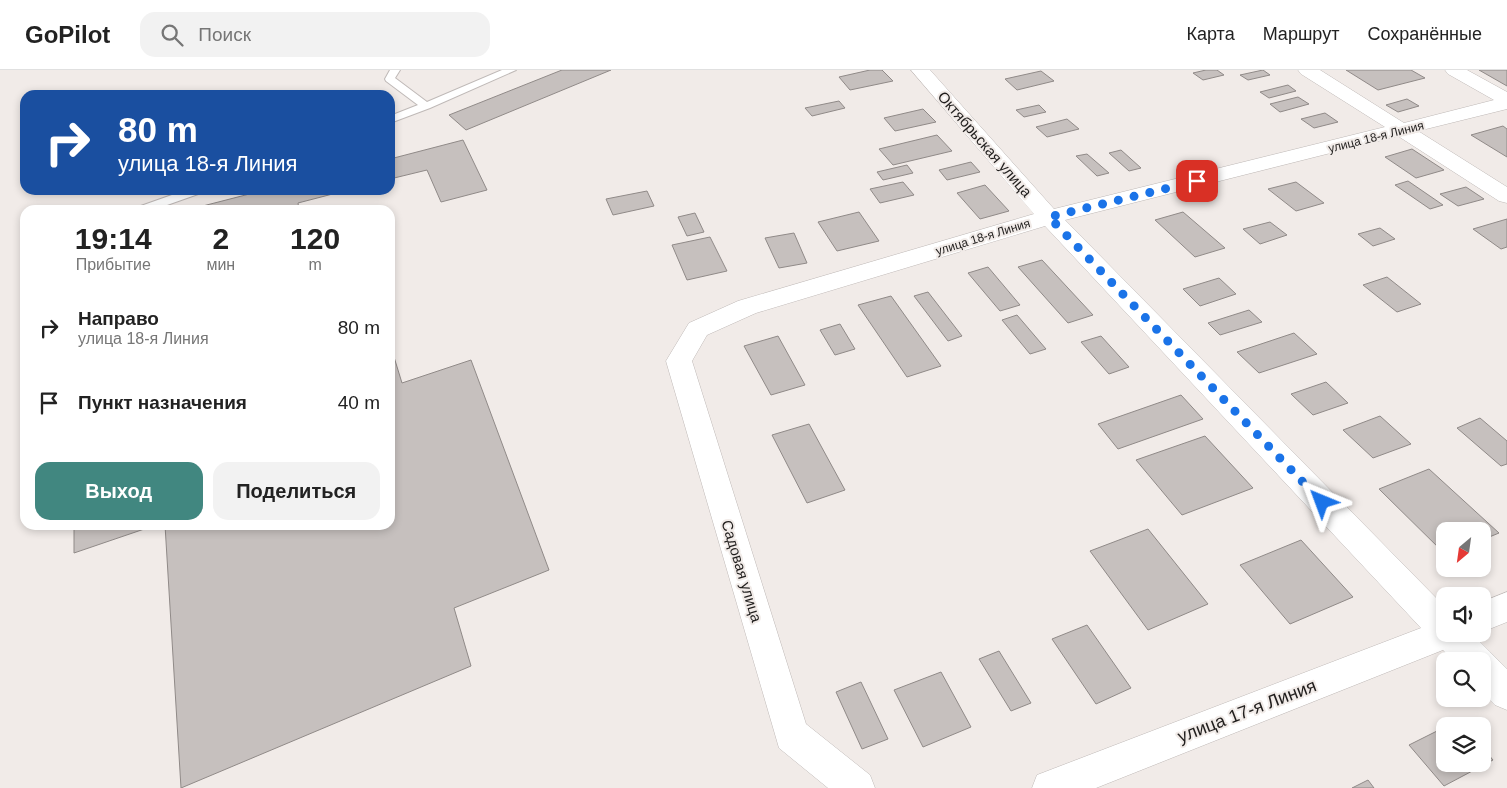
<!DOCTYPE html>
<html lang="ru">
<head>
<meta charset="utf-8">
<style>
  :root { --surface:#fff; --page:#f2f2f2; --text:#222; --muted:#767676; --line:#e0e0e0; --accent:#418780 }
  body { margin:0; font-family:Arial,sans-serif; background:var(--page); color:var(--text); height:100vh; display:flex; flex-direction:column; font-size:19px; white-space:nowrap }
  * { box-sizing:border-box; margin:0 }
  p { font-size:16px; color:var(--muted) }
  .icon { flex:none; width:28px; height:28px; fill:none; stroke:currentColor; stroke-width:2; stroke-linecap:round; stroke-linejoin:round }
  .map { position:relative; flex:1; overflow:hidden }
  .panel { position:absolute; left:20px; top:135px; width:375px; height:325px; display:flex; flex-direction:column; background:var(--surface); border-radius:15px; box-shadow:0 2px 8px #0003 }
  .panel>* { flex:none }
  .banner { position:absolute; left:20px; top:20px; width:375px; height:105px; border-radius:15px; box-shadow:0 2px 8px #0003; background:#1a4fa0; color:#fff; overflow:hidden }
  .needle { width:32px; rotate:209deg }
  .buttons { position:absolute; left:1436px; top:452px; display:grid; gap:10px }
  .buttons a { display:grid; place-items:center; width:55px; height:55px; border-radius:10px; background:var(--surface); box-shadow:0 2px 8px #0003; font-size:25px }
  .pin { position:absolute; display:grid; place-items:center; width:42px; height:42px; color:#fff; margin:-21px; border-radius:10px; box-shadow:0 2px 8px #0006 }
  .me { position:absolute; width:55px; margin:-28px; rotate:316deg; stroke-linejoin:round; filter:drop-shadow(0 0 4px #0008) }
  .turn { display:flex; align-items:center; gap:18px; height:105px; padding:0 15px; font-size:22px }
  .turn .icon { width:65px; height:65px; stroke-width:2.5 }
  .turn b { display:block; font-size:35px; line-height:42px }
  .eta { display:flex; justify-content:space-evenly; align-items:center; height:85px; text-align:center }
  .eta b { font-size:30px; font-weight:700; line-height:35px }
  .primary-button { display:flex; gap:10px; margin-top:auto; padding:10px 15px }
  .primary-button a { flex:1; height:58px; border-radius:15px; background:var(--accent); color:#fff; font-size:20px; font-weight:700; line-height:58px; text-align:center }
  .primary-button a+a { background:var(--page); color:var(--text) }
  ul { padding:0; list-style:none }
  li { display:flex; align-items:center; gap:15px; height:75px; padding:0 15px }
  li div { flex:1 }
  li b { display:block; font-size:19px }
  li em { font-style:normal }
  header { display:flex; align-items:center; gap:30px; box-sizing:border-box; height:70px; padding:0 25px; background:var(--surface); border-bottom:1px solid var(--line) }
  header strong { font-size:24px }
  nav { display:flex; gap:28px; margin-inline-start:auto; font-size:18px }
  .search { width:350px; height:45px; background:var(--page); display:flex; align-items:center; gap:12px; box-sizing:border-box; padding:0 18px; border-radius:15px; color:var(--muted); font-size:19px }
  .map>svg:first-child { display:block }
  .building { fill:#c6c0be; stroke:#908a88 }
  .lines { fill:none; stroke-linecap:round; stroke-linejoin:round }
  .lane-casing { stroke:#bfb9b7; stroke-width:2 }
  .street-casing { stroke:#bfb9b7; stroke-width:1 }
  .lane { fill:#fff; fill-rule:evenodd }
  .street { fill:#fff; fill-rule:evenodd }
  .route { stroke:#1a73e8; stroke-width:9; stroke-dasharray:0 16.2 }
  .labels { text-anchor:middle; dominant-baseline:central; stroke-width:4; stroke-linejoin:round; paint-order:stroke }
  .far-street-label { font-size:12px; fill:#201e1d; stroke:#f1ebe8 }
  .street-label { font-size:15px; fill:#201e1d; stroke:#f1ebe8 }
  .near-street-label { font-size:18px; fill:#201e1d; stroke:#f1ebe8 }
</style>
</head>
<body>
<header>
<strong>GoPilot</strong>
<div class="search"><svg class="icon" aria-label="search" viewBox="0 0 24 24"><circle cx="10" cy="10" r="6"/><path d="M15 15l6 6"/></svg>Поиск</div>
<nav><a>Карта</a><a>Маршрут</a><a>Сохранённые</a></nav>
</header>
<div class="map">
<svg width="1507" height="718" viewBox="0 0 1507 718">
  <rect width="100%" height="100%" fill="#f1ebe8"/>
  <path class="building" d="M 562,0 L 611,0 L 466,60 L 449,45 Z
    M 870,0 L 882,0 L 893,11 L 850,20 L 839,7 Z
    M 1206,0 L 1217,0 L 1224,5 L 1203,10 L 1193,3 Z
    M 1263,0 L 1270,5 L 1248,10 L 1240,5 Z
    M 1346,0 L 1411,0 L 1425,8 L 1378,20 Z
    M 1479,0 L 1507,0 L 1507,16 Z
    M 1041,1 L 1054,11 L 1017,20 L 1005,9 Z
    M 1288,15 L 1296,21 L 1269,28 L 1260,22 Z
    M 1298,27 L 1309,34 L 1280,42 L 1270,34 Z
    M 1407,29 L 1419,36 L 1398,42 L 1386,35 Z
    M 839,31 L 845,38 L 812,46 L 805,38 Z
    M 1039,35 L 1046,42 L 1024,47 L 1016,40 Z
    M 923,39 L 936,52 L 895,61 L 884,48 Z
    M 1325,43 L 1338,52 L 1314,58 L 1301,49 Z
    M 1067,49 L 1079,59 L 1047,67 L 1036,57 Z
    M 1503,56 L 1507,59 L 1507,87 L 1471,65 Z
    M 937,65 L 952,81 L 893,95 L 879,79 Z
    M 463,70 L 487,120 L 441,132 L 427,100 L 390,109 L 390,89 Z
    M 1412,79 L 1444,100 L 1416,108 L 1385,87 Z
    M 1121,80 L 1141,98 L 1129,101 L 1109,83 Z
    M 1087,84 L 1109,103 L 1097,106 L 1076,86 Z
    M 971,92 L 980,102 L 947,110 L 939,100 Z
    M 907,95 L 913,103 L 883,110 L 877,102 Z
    M 1408,111 L 1443,135 L 1430,139 L 1395,115 Z
    M 903,112 L 914,125 L 880,133 L 870,119 Z
    M 1296,112 L 1324,133 L 1296,141 L 1268,119 Z
    M 985,115 L 1009,141 L 980,149 L 957,123 Z
    M 1466,117 L 1484,129 L 1458,136 L 1440,124 Z
    M 265,120 L 348,120 L 298,133 L 299,140 L 196,140 L 195,138 Z
    M 647,121 L 654,136 L 613,145 L 606,129 Z
    M 859,142 L 879,171 L 837,181 L 818,152 Z
    M 1183,142 L 1225,178 L 1195,187 L 1155,150 Z
    M 695,143 L 704,162 L 687,166 L 678,147 Z
    M 1507,149 L 1507,177 L 1501,179 L 1473,159 Z
    M 1270,152 L 1287,165 L 1260,174 L 1243,159 Z
    M 1380,158 L 1395,169 L 1373,176 L 1358,164 Z
    M 794,163 L 807,193 L 779,198 L 765,168 Z
    M 710,167 L 727,201 L 687,210 L 672,175 Z
    M 1042,190 L 1093,245 L 1068,253 L 1018,197 Z
    M 988,197 L 1020,235 L 1000,241 L 968,203 Z
    M 1387,207 L 1421,234 L 1397,242 L 1363,215 Z
    M 1219,208 L 1236,224 L 1200,236 L 1183,219 Z
    M 928,222 L 962,266 L 948,271 L 914,226 Z
    M 891,226 L 941,296 L 907,307 L 858,235 Z
    M 1249,240 L 1262,252 L 1220,265 L 1208,253 Z
    M 1017,245 L 1046,279 L 1030,284 L 1002,250 Z
    M 840,254 L 855,279 L 835,285 L 820,260 Z
    M 1294,263 L 1317,284 L 1259,303 L 1237,282 Z
    M 778,266 L 805,315 L 771,325 L 744,276 Z
    M 1101,266 L 1129,297 L 1109,304 L 1081,272 Z
    M 390,274 L 402,313 L 471,290 L 549,500 L 454,538 L 471,596 L 181,718 L 165,455 L 390,455 Z
    M 1326,312 L 1348,333 L 1313,345 L 1291,324 Z
    M 1181,325 L 1203,349 L 1118,379 L 1098,354 Z
    M 1380,346 L 1411,374 L 1373,388 L 1343,360 Z
    M 1480,348 L 1507,371 L 1507,394 L 1501,396 L 1457,358 Z
    M 809,354 L 845,420 L 807,433 L 772,365 Z
    M 1205,366 L 1253,418 L 1182,445 L 1136,390 Z
    M 1429,399 L 1499,463 L 1482,470 L 1482,461 L 1445,461 L 1445,484 L 1379,419 Z
    M 74,455 L 156,455 L 74,483 Z
    M 1148,459 L 1208,534 L 1148,560 L 1090,481 Z
    M 1301,470 L 1353,527 L 1290,554 L 1240,495 Z
    M 1087,555 L 1131,618 L 1096,634 L 1052,569 Z
    M 999,581 L 1031,633 L 1011,641 L 979,589 Z
    M 941,602 L 971,657 L 923,677 L 894,620 Z
    M 861,612 L 888,669 L 862,679 L 836,622 Z
    M 1445,657 L 1445,694 L 1482,694 L 1482,677 L 1493,690 L 1444,716 L 1409,675 Z
    M 1368,710 L 1374,718 L 1352,718 Z"/>
  <g class="lines">
    <defs>
      <path id="lane" d="M 390,0 L 400,0 L 395,8 L 427,32 L 502,0 L 516,0 L 430,38 L 390,53 L 390,46 L 418,35 L 386,11 L 385,9 Z
        M 186,120 L 203,120 L 201,123 L 153,140 L 136,140 L 138,137 Z"/>
      <path id="street" d="M 911,0 L 930,0 L 1054,139 L 1385,57 L 1301,4 L 1298,0 L 1320,0 L 1404,53 L 1494,30 L 1448,4 L 1445,0 L 1467,0 L 1507,22 L 1507,39 L 1418,61 L 1507,117 L 1507,133 L 1499,131 L 1398,66 L 1065,150 L 1445,537 L 1445,564 L 1472,564 C 1484,576 1495,587 1507,599 L 1507,640 L 1495,635 L 1482,622 L 1482,591 L 1453,591 L 1443,580 L 1096,718 L 1032,718 L 1037,705 L 1050,700 L 1421,558 L 1045,156 L 756,243 L 707,265 L 692,291 L 806,654 L 870,705 L 875,718 L 828,718 L 779,678 L 666,291 L 689,253 L 738,231 L 1034,144 Z
        M 1507,522 L 1507,552 L 1482,562 L 1482,532 Z"/>
    </defs>
    <use href="#lane" class="lane-casing"/>
    <use href="#street" class="street-casing"/>
    <use href="#lane" class="lane"/>
    <use href="#street" class="street"/>
  </g>
  <g class="lines">
    <path class="route" d="M 1197,111 L 1049,147 L 1322,432"/>
  </g>
  <g class="labels">
    <g class="far-street-label">
      <text transform="translate(1376 67) rotate(-14)">улица 18-я Линия</text>
      <text transform="translate(983 167) rotate(-17)">улица 18-я Линия</text>
    </g>
    <g class="street-label">
      <text transform="translate(985 74) rotate(49)">Октябрьская улица</text>
      <text transform="translate(742 501) rotate(73)">Садовая улица</text>
    </g>
    <g class="near-street-label">
      <text transform="translate(1247 641) rotate(-21)">улица 17-я Линия</text>
    </g>
  </g>
</svg>
<div class="buttons">
<a><svg class="needle" viewBox="-14 -14 28 28"><path d="M0-13l5 13h-10z" fill="#e53935"/><path d="M0 13l5-13h-10z" fill="#767676"/></svg></a>
<a><svg class="icon" aria-label="sound" viewBox="0 0 24 24"><path d="M4 9h4l5-4v14l-5-4H4zM17 9q2 3 0 6"/></svg></a>
<a><svg class="icon" aria-label="search" viewBox="0 0 24 24"><circle cx="10" cy="10" r="6"/><path d="M15 15l6 6"/></svg></a>
<a><svg class="icon" aria-label="layers" viewBox="0 0 24 24"><path d="M12 4l9 5-9 5-9-5zM3 14l9 5 9-5"/></svg></a>
</div>
<div class="pin" style="left:1197px;top:111px;background:#d93025"><svg class="icon" aria-label="arrive" viewBox="0 0 24 24"><path d="M6 21V4h12l-3 4 3 4H6"/></svg></div>
<svg class="me" style="left:1322px;top:432px" viewBox="-20 -20 40 40"><path d="M0-17L14 15 0 8-14 15z" fill="#1a73e8" stroke="#fff" stroke-width="4"/></svg>
<div class="banner">
<div class="turn"><svg class="icon" aria-label="right" viewBox="0 0 24 24"><path d="M7 20v-9h11M14 6l5 5-5 5"/></svg><div><b>80 m</b>улица 18-я Линия</div></div>
</div>
<section class="panel">
<div class="eta">
<div><b>19:14</b><p>Прибытие</p></div>
<div><b>2</b><p>мин</p></div>
<div><b>120</b><p>m</p></div>
</div>
<ul>
<li><svg class="icon" aria-label="right" viewBox="0 0 24 24"><path d="M7 20v-9h11M14 6l5 5-5 5"/></svg><div><b>Направо</b><p>улица 18-я Линия</p></div><em>80 m</em></li>
<li><svg class="icon" aria-label="arrive" viewBox="0 0 24 24"><path d="M6 21V4h12l-3 4 3 4H6"/></svg><div><b>Пункт назначения</b></div><em>40 m</em></li>
</ul>
<div class="primary-button"><a>Выход</a><a>Поделиться</a></div>
</section>
</div>
</body>
</html>
